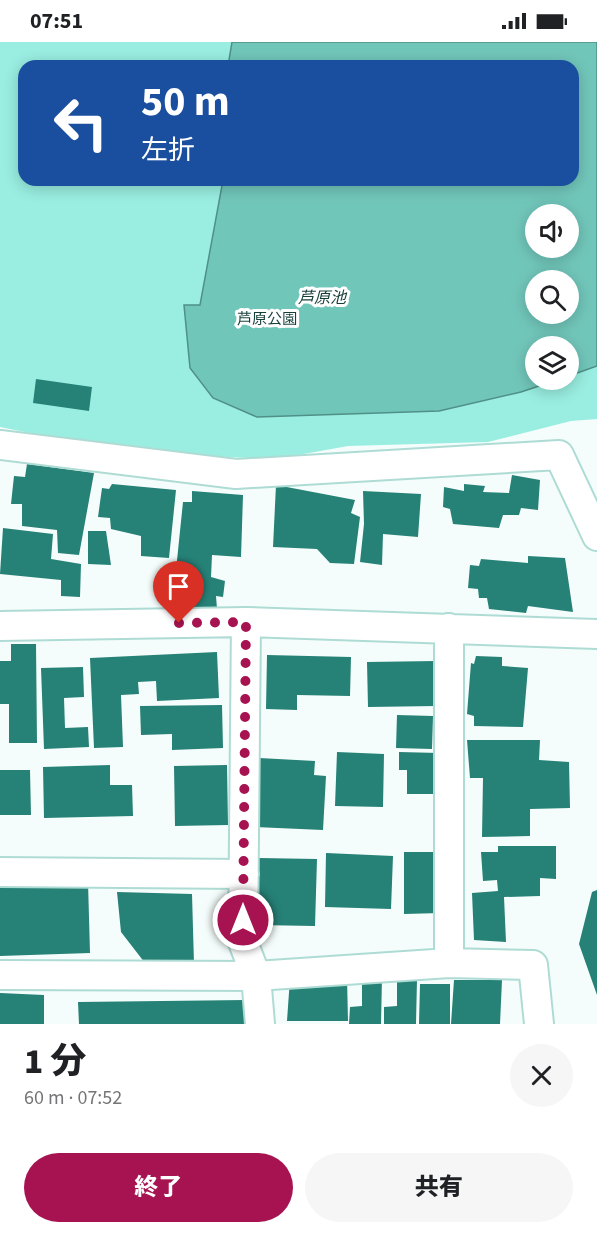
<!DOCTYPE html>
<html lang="ja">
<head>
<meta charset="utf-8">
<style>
  :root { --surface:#fff; --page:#f6f6f6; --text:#202124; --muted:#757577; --accent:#a61350 }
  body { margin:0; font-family:"Source Sans 3","Noto Sans JP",sans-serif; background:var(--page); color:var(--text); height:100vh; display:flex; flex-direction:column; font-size:22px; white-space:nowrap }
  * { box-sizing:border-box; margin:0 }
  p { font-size:20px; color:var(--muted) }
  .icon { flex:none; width:33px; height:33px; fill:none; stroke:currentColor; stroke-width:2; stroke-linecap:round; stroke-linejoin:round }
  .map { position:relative; height:982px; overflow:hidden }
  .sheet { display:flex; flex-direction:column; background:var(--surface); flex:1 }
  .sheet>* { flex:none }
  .banner { position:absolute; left:18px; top:18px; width:561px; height:126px; border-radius:18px; box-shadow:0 3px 15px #0003; background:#1a4fa0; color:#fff; overflow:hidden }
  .fabs { position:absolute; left:525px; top:162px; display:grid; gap:12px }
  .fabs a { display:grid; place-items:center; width:54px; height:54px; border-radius:50%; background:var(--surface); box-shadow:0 3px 15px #0003; font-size:30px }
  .pin { position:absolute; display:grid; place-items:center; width:51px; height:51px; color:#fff; margin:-62px -26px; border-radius:50% 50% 50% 0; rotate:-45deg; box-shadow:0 0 6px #0007 }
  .pin .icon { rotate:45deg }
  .me { position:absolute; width:66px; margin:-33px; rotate:0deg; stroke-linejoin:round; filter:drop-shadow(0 0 4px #0008) }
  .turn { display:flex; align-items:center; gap:21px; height:126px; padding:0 24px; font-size:27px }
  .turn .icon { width:78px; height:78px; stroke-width:2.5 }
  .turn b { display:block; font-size:42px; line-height:51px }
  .round { display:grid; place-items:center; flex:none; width:63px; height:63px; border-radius:32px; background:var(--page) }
  .summary { display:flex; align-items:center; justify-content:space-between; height:102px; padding:0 24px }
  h1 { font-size:36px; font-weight:800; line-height:45px }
  .action { display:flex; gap:12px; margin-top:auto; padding:12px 24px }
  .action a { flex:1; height:69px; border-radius:36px; background:var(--accent); color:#fff; font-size:24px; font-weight:800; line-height:69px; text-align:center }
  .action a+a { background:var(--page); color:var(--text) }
  .status { display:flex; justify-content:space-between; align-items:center; height:42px; padding:0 30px; background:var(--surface); direction:ltr }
  .status svg { height:16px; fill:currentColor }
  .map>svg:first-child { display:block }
  .green { fill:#99eee1; fill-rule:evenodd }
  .water { fill:#71c6ba; stroke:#509087; stroke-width:1.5; fill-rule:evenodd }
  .building { fill:#268176 }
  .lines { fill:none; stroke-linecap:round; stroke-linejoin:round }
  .street-casing { stroke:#aedcd4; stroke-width:32 }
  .street { stroke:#fff; stroke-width:28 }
  .route { stroke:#a61350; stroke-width:10; stroke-dasharray:0 18 }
  .labels { text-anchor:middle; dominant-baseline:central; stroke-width:6; stroke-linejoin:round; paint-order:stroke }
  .park-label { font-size:15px; fill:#173f3a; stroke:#fff }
  .water-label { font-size:16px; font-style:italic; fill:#163e39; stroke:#fff }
</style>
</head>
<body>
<div class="status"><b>07:51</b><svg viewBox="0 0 49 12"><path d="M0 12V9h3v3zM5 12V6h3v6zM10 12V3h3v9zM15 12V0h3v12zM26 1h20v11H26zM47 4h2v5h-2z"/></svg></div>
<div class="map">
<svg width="597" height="982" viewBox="0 0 597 982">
  <rect width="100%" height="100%" fill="#f4fdfb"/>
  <path class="green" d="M 0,0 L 597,0 L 597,377 L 571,379 L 488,400 L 348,404 L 276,417 L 182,413 L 80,401 L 0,385 ZM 24,24 L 573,24 L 573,138 L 24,138 ZM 536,172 L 568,172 L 568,206 L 536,206 ZM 536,238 L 568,238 L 568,272 L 536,272 ZM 536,304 L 568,304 L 568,338 L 536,338 Z"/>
  <path class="water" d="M 232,0 L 597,0 L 597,324 L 569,334 L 568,304 L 536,304 L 536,338 L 557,338 L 521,350 L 439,369 L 257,375 L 213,356 L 190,326 L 184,263 L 200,263 L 223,138 L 573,138 L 573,24 L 228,24 ZM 536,172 L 568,172 L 568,206 L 536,206 ZM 536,238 L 568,238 L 568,272 L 536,272 Z"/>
  <path class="building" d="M 36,337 L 92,345 L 89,369 L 33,361 Z
    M 27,422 L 94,431 L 79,513 L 58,511 L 57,488 L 22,484 L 22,462 L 11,462 L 14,434 L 25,435 Z
    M 512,433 L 540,438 L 538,468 L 521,466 L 519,473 L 503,473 L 499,486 L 453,482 L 450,467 L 443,465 L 444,445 L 464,449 L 464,442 L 485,444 L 483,450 L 509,451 Z
    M 112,442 L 176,448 L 169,516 L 141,514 L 141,494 L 111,487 L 110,476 L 98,475 L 102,446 L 109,447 Z
    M 276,443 L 355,458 L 351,471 L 360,475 L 354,522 L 330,521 L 317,507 L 273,505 Z
    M 192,449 L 243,453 L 241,515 L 212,513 L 211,535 L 225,539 L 223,555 L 216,554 L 217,567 L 172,567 L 183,460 L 192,460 Z
    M 363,449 L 421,452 L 418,495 L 383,492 L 382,523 L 360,520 L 364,482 Z
    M 3,486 L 53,492 L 51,517 L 81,522 L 80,555 L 61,554 L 61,538 L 0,532 Z
    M 88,489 L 106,489 L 111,523 L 88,522 Z
    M 528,514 L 565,516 L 573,570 L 528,564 L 526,571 L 489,567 L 487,556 L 479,556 L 478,547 L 468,546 L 470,523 L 479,524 L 481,517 L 528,521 Z
    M 11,602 L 36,602 L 37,701 L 9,701 L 9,662 L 0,662 L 0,619 L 11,619 Z
    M 217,610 L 219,656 L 157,659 L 156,639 L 138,640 L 139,652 L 121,653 L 123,705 L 94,706 L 90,616 Z
    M 267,613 L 351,615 L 350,654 L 297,653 L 297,668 L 266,667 Z
    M 476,614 L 502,615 L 502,624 L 528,626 L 523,685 L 474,684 L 474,674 L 467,672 L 471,621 L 474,622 Z
    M 436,619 L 436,664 L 368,665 L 367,620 Z
    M 83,625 L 84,655 L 64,656 L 65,686 L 88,685 L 89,705 L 44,707 L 41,626 Z
    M 222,663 L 223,706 L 172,708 L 172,692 L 141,693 L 140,664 Z
    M 397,673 L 433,674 L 432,707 L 396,706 Z
    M 467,698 L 540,698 L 539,718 L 569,720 L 570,766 L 530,767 L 530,794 L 482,795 L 483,736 L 470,736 Z
    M 337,710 L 384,712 L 383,765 L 335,764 Z
    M 399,710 L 439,711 L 438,752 L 407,752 L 407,728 L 399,728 Z
    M 259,716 L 315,719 L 314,733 L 326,734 L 323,788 L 255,785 Z
    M 110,723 L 110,743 L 132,743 L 133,774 L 44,776 L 43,725 Z
    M 227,723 L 228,783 L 175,784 L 174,724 Z
    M 0,728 L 30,728 L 31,773 L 0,773 Z
    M 498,804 L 556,804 L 556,837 L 540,836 L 540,854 L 504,855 L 506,900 L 474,898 L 472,851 L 498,849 L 497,838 L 483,839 L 481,810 L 498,810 Z
    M 404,810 L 441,810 L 441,871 L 404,872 Z
    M 326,811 L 393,814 L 391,867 L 325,865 Z
    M 259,816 L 317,817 L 315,884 L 257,883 Z
    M 88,840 L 90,911 L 0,914 L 0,843 Z
    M 597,848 L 597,953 L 579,902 L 592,850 Z
    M 117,850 L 192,852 L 194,922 L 145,921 L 121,890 Z
    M 347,935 L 348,979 L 287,979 L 290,936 Z
    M 362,936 L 382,936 L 381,982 L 349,982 L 350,965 L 362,964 Z
    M 397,937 L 417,937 L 416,982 L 384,982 L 384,965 L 397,964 Z
    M 454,938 L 502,938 L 500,982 L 451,982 Z
    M 420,942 L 450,942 L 450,982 L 419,982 Z
    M 0,951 L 44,953 L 44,982 L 0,982 Z
    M 246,958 L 246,982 L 79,982 L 78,960 Z"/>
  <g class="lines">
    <defs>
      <path id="street" d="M 0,403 L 236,432 L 559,413 L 597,494
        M 246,580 L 243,900 L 256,934 L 260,982
        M 0,584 L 246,580 L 597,592
        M 0,830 L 244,832
        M 449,921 L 449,586
        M 0,933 L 256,934 L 449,921 L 533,923 L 539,982"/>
    </defs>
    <use href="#street" class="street-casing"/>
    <use href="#street" class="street"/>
  </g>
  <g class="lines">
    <path class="route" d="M 179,581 L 246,580 L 243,878"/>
  </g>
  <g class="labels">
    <g class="park-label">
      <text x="267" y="277">芦原公園</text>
    </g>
    <g class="water-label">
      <text x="322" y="256">芦原池</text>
    </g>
  </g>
</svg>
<div class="fabs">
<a><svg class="icon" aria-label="sound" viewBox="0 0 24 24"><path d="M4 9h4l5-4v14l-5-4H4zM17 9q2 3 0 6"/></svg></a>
<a><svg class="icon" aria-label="search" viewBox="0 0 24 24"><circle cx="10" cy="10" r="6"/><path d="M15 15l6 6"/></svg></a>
<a><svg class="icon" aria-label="layers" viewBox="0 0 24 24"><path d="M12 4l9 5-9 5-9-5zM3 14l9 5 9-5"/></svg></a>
</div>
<div class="pin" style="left:179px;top:581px;background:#d93025"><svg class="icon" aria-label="arrive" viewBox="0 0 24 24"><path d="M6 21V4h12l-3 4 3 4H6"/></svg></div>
<svg class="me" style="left:243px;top:878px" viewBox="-20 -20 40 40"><circle r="17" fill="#a61350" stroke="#fff" stroke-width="3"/><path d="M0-11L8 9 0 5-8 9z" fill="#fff"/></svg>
<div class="banner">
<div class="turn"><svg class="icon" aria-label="left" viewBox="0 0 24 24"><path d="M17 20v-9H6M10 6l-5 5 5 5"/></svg><div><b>50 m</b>左折</div></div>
</div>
</div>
<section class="sheet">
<div class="summary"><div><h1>1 分</h1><p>60 m · 07:52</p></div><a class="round"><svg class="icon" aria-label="close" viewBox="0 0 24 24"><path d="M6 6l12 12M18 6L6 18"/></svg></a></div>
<div class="action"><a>終了</a><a>共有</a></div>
</section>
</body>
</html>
